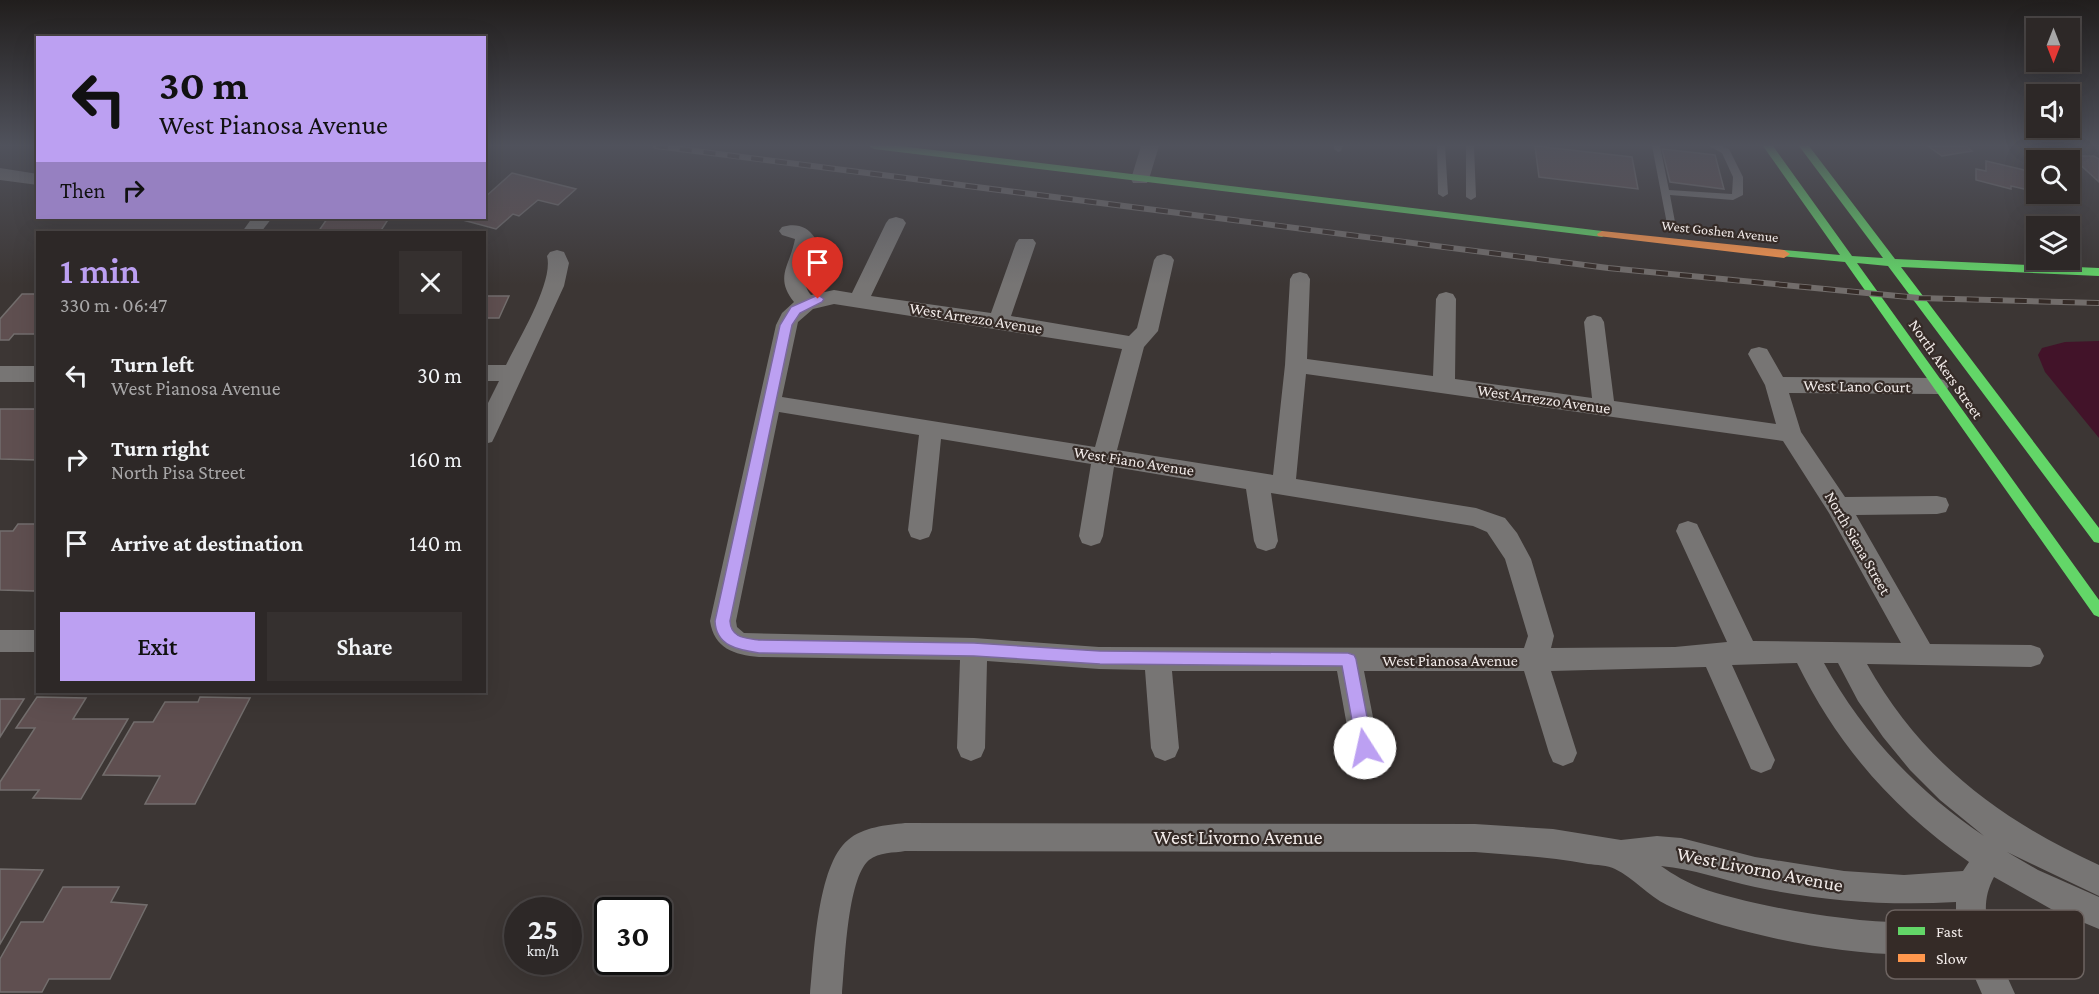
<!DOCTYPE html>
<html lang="en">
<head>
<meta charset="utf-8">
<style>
  :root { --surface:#2d2827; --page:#35302f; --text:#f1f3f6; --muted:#a7a6a7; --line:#484444; --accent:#bca0f2 }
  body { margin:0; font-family:"Crimson Pro",serif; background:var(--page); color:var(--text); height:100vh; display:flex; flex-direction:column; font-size:22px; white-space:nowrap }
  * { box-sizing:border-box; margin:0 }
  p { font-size:20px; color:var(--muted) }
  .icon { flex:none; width:33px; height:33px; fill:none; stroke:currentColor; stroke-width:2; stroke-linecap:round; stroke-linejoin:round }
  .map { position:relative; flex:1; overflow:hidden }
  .side { position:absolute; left:36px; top:231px; width:450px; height:462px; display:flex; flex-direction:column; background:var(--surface); border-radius:0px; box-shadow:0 6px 24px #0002,0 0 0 2px var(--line) }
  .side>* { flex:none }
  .hud { position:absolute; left:36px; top:36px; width:450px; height:183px; border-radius:0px; box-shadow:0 6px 24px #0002,0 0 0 2px var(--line); background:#bca0f2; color:#111; overflow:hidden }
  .needle { width:39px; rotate:180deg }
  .buttons { position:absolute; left:2026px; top:18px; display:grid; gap:12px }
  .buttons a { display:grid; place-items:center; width:54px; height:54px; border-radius:0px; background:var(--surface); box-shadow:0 6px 24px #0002,0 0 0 2px var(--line); font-size:30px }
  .speed { position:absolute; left:504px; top:897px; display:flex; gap:12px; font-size:30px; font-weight:700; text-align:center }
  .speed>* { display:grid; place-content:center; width:78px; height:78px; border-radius:50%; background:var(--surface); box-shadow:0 6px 24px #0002,0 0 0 2px var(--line); line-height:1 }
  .speed small { font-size:15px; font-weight:400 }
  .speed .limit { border:3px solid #111; border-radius:9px; background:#fff; color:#111 }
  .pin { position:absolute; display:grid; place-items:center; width:51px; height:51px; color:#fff; margin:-62px -26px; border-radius:50% 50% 50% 0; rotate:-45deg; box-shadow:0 0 6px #0007 }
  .pin .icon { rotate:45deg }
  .me { position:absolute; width:66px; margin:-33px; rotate:350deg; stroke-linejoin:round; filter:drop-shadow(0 0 4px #0008) }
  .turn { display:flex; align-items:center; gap:21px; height:126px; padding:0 24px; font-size:27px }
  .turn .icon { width:78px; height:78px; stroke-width:2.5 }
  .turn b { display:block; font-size:42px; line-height:51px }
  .then { display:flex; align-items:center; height:57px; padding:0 24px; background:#0003; gap:12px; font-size:22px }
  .round { display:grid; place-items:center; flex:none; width:63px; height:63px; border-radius:0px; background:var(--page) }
  .headline { display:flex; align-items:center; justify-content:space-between; height:102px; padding:0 24px }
  h1 { font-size:36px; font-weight:600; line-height:45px; color:var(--accent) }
  .action { display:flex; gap:12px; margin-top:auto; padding:12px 24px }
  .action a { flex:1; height:69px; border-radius:0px; background:var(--accent); color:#111; font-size:24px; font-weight:600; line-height:69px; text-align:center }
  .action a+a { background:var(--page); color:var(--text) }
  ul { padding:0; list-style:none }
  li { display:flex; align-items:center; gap:18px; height:84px; padding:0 24px }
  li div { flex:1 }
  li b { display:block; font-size:22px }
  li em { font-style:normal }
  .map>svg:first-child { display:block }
  .water { fill:#421329 }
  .building { fill:#5f4f50; stroke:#736e6d; stroke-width:1.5 }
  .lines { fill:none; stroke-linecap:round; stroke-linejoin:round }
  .lane { fill:#777574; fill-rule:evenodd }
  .street { fill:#777574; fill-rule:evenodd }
  .fast { fill:#63d668; fill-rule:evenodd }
  .slow { fill:#ff974d; fill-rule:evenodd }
  .rail-casing { stroke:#726d6b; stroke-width:6 }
  .rail { stroke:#352b27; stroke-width:4; stroke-dasharray:12; stroke-linecap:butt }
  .route { fill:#bca0f2; stroke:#7a689d; stroke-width:1.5 }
  .labels { text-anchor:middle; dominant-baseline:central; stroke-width:4.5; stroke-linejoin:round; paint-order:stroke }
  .far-street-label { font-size:14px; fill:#f1eae8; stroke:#352b27 }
  .street-label { font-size:16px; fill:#f1eae8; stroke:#352b27 }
  .near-street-label { font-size:20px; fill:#f1eae8; stroke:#352b27 }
  .key { fill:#352b27; stroke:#6d6461; stroke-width:1.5 }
  .key-label { font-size:16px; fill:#f1eae8 }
</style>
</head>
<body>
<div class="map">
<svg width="2099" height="994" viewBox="0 0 2099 994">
  <rect width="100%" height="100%" fill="#3c3634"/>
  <path class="water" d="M 2099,341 L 2099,438 L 2045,372 L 2038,355 L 2042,348 L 2065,342 Z"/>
  <path class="building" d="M 1535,146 L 1632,157 L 1638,189 L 1539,177 Z
    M 1928,146 L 1966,146 L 1972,151 L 1942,156 Z
    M 1662,149 L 1715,155 L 1724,189 L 1670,182 Z
    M 2078,156 L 2094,156 L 2099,159 L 2099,182 L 2074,159 L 2081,158 Z
    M 1986,161 L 2037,173 L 2037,192 L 2011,186 L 2011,189 L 1976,180 L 1976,169 L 1986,171 Z
    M 512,173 L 576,189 L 558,205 L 538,200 L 519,216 L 513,214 L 496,229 L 459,219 L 484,218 L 484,198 Z
    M 2070,181 L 2072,182 L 2073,188 L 2077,189 L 2078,202 L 2043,194 L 2070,194 Z
    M 321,218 L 389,218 L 380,232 L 318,232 L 327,219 L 319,219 Z
    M 22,294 L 38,294 L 38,334 L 14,334 L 9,340 L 0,340 L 0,319 Z
    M 484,296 L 509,296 L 499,318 L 486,318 L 484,322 Z
    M 0,409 L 38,409 L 38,460 L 0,459 Z
    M 18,524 L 38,524 L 38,585 L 34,591 L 0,590 L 0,531 L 13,531 Z
    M 37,697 L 86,698 L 73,719 L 128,719 L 81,799 L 33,798 L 39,790 L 0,790 L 0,782 L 35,728 L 16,728 Z
    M 200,697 L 250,698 L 195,804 L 145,804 L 160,776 L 103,775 L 134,722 L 153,722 L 165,702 L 198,702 Z
    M 0,699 L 24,699 L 0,737 Z
    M 0,869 L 43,870 L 0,944 Z
    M 63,887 L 119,887 L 111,902 L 147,905 L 110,979 L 49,979 L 42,992 L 0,992 L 0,959 L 21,922 L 43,922 Z"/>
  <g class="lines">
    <path class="lane" d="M 1334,146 L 1343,146 L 1341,151 L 1338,152 L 1334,149 Z
      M 1437,146 L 1445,146 L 1448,194 L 1443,197 L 1438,194 Z
      M 1466,146 L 1474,146 L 1476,197 L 1471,200 L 1466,197 Z
      M 1652,146 L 1660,146 L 1669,190 L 1732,194 L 1733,177 L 1722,153 L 1709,146 L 1721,146 L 1729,149 L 1743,177 L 1743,195 L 1733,200 L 1670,195 L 1675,222 L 1673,224 L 1667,224 Z"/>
    <path class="street" d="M 1141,146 L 1159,146 L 1149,179 L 1147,183 L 1133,183 L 1131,179 Z
      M 0,168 L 38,174 L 38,185 L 0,180 Z
      M 896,217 L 903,219 L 906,223 L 871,296 L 991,313 L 1016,243 L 1019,239 L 1033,239 L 1036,243 L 1011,316 L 1129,336 L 1137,328 L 1154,260 L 1157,256 L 1164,254 L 1171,256 L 1174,260 L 1158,331 L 1144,347 L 1117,450 L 1273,475 L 1285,365 L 1290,279 L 1293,274 L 1300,272 L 1307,274 L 1310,279 L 1307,359 L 1433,376 L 1436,299 L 1439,294 L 1446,292 L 1453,294 L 1456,299 L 1455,379 L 1592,398 L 1584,322 L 1587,317 L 1594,315 L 1601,317 L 1604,322 L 1614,401 L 1776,424 L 1765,385 L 1748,354 L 1751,349 L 1759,347 L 1767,349 L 1783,377 L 1938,378 L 1946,381 L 1949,386 L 1946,391 L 1938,394 L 1789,393 L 1801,432 L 1845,497 L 1937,496 L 1946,498 L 1949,505 L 1946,512 L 1937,514 L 1856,515 L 1930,644 L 2031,645 L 2040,648 L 2044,656 L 2040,664 L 2031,667 L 1867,664 C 1921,761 2000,820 2099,865 L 2099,896 L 2007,852 L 2038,870 L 2099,897 L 2099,929 L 2051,909 L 1994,877 C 1972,917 2000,958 2015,994 L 1982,994 L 1961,946 C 1899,971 1728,934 1667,905 C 1648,896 1634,878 1615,869 C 1608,865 1596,865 1588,864 C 1551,857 1513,855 1475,852 L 905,851 C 894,853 879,852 869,860 C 847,879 845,964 842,994 L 810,994 C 814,956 817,865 848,840 C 863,827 886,825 905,823 L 1475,824 L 1553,829 L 1621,840 L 1657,836 L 1681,838 L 1755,857 L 1844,871 L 1904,875 L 1963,871 L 1969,862 C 1893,809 1838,746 1797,663 L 1732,665 L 1775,760 L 1771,769 L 1761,773 L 1751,769 L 1706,667 L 1551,671 L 1577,753 L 1573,762 L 1563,766 L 1553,762 L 1549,753 L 1524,671 L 1364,671 L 1379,748 L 1375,757 L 1365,761 L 1355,757 L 1351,748 L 1337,671 L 1172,671 L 1179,748 L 1175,757 L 1165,761 L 1155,757 L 1151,748 L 1145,670 L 1099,669 L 987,661 L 985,748 L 981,757 L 971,761 L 961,757 L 957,748 L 960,660 L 759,657 C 734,655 714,648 710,621 L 776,325 L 782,313 L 794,302 C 774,277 790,266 795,239 L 782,235 L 779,231 L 782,227 C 796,223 807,226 815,238 C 811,258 796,277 811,295 L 834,290 L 852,293 L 886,223 L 889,219 ZM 834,304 L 1122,349 L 1095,447 L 782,397 L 798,322 L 813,309 ZM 1306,374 L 1783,441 L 1829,513 L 1901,643 L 1753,641 L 1697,524 L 1688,521 L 1679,524 L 1676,531 L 1727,642 L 1675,647 L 1551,648 L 1554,636 L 1531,559 L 1517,533 L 1505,518 L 1476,508 L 1296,479 ZM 779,412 L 919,435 L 908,530 L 911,537 L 920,540 L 929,537 L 932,530 L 941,439 L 1091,464 L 1079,536 L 1082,543 L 1091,546 L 1100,543 L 1103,536 L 1114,467 L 1246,489 L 1254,541 L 1257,548 L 1266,551 L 1275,548 L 1278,541 L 1271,493 L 1473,526 L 1487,532 L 1505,559 L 1528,636 L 1524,648 L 1099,647 L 974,638 L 744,633 L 737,627 L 736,621 ZM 1824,663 L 1838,663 L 1858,701 L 1883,737 L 1910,770 L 1940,800 L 1984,836 C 1918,792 1862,733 1824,663 ZM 1661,866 C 1693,869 1723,880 1755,887 C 1822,901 1888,906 1956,902 L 1956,916 C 1905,935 1753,907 1701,888 C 1686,882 1674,875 1661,866 Z
      M 252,218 L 272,218 L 261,232 L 242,232 Z
      M 557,250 L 564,252 L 569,263 L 564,286 L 495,436 L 492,442 L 484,444 L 484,411 L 499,381 L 484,381 L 484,365 L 506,365 C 518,340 554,282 547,256 L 550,252 Z
      M 0,366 L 38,366 L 38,382 L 0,382 Z
      M 0,630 L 38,630 L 38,652 L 0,652 Z"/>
    <path class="fast" d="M 869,146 L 900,146 L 1602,231 L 1607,234 L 1602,237 L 874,149 Z
      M 1763,146 L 1773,146 L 1852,256 L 1883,258 L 1799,146 L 1809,146 L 1895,259 L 2099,268 L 2099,276 L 1901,267 L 2099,528 L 2099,543 L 2094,542 L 1888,266 L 1857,263 L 2099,600 L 2099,617 L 2094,615 L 1845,262 L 1780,256 L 1778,254 L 1784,250 L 1840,255 Z"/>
    <path class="slow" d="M 1602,231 L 1784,250 L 1790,254 L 1784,258 L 1598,236 L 1597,234 Z"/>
    <defs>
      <path id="rail" d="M 656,146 L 1608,268 L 1919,298 L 2099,303"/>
    </defs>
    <use href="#rail" class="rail-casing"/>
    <use href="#rail" class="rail"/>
  </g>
  <linearGradient id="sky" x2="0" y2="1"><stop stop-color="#211e1d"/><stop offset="0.51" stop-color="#50525c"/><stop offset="1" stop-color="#50525c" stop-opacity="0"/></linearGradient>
  <rect width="2099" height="285" fill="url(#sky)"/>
  <path class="route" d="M 818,295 L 824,299 L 822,302 L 800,313 L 792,325 L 730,621 C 731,638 745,638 759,640 L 974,643 L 1100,651 L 1348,653 L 1354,655 L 1356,659 L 1373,748 L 1370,754 L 1365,756 L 1359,754 L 1357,748 L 1342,666 L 1100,664 L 974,656 L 759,653 C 738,650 716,646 715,621 L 780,325 L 791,307 Z"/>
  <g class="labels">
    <g class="far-street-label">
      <text transform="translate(1720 231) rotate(6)">West Goshen Avenue</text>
    </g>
    <g class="street-label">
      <text transform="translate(976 318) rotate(9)">West Arrezzo Avenue</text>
      <text transform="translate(1946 369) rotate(55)">North Akers Street</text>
      <text transform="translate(1857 386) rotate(1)">West Lano Court</text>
      <text transform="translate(1544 399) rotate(8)">West Arrezzo Avenue</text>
      <text transform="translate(1134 461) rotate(9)">West Fiano Avenue</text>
      <text transform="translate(1858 543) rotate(60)">North Siena Street</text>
      <text x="1450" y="660">West Pianosa Avenue</text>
    </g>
    <g class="near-street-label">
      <text x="1238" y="837">West Livorno Avenue</text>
      <text transform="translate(1760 869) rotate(11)">West Livorno Avenue</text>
    </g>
  </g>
  <rect x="1886" y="910" width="198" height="69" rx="9" class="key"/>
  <rect x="1898" y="927" width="27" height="8" fill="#63d668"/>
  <rect x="1898" y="954" width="27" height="8" fill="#ff974d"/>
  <g class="key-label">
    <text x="1936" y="937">Fast</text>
    <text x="1936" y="964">Slow</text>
  </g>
</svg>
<div class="buttons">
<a><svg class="needle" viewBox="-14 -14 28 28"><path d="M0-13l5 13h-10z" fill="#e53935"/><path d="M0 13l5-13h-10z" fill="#a7a6a7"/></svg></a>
<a><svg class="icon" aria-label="sound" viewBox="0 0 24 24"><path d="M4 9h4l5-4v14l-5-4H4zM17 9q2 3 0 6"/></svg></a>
<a><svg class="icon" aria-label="search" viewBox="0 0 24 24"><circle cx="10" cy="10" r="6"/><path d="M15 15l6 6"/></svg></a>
<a><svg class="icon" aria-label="layers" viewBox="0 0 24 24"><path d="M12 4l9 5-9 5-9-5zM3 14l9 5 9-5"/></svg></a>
</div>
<div class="speed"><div>25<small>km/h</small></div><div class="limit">30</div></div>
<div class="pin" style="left:818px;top:299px;background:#d93025"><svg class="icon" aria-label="arrive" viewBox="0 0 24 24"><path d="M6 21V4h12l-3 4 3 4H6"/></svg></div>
<svg class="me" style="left:1365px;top:748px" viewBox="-20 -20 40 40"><circle r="19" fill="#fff"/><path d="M0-13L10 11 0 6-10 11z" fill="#bca0f2"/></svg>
<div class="hud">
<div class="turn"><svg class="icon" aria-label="left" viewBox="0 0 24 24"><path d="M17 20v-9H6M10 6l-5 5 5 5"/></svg><div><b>30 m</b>West Pianosa Avenue</div></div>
<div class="then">Then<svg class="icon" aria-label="right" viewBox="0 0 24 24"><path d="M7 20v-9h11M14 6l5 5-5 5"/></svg></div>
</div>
<section class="side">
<div class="headline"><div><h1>1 min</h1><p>330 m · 06:47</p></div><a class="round"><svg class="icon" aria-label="close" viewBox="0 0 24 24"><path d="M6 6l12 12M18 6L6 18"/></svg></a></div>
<ul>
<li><svg class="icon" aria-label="left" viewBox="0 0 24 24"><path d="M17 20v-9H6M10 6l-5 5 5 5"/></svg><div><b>Turn left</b><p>West Pianosa Avenue</p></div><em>30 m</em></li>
<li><svg class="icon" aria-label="right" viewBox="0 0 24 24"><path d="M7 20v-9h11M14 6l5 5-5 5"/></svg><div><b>Turn right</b><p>North Pisa Street</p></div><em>160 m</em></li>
<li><svg class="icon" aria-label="arrive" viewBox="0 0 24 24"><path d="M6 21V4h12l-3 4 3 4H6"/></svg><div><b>Arrive at destination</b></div><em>140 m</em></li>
</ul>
<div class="action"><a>Exit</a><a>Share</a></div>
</section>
</div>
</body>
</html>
